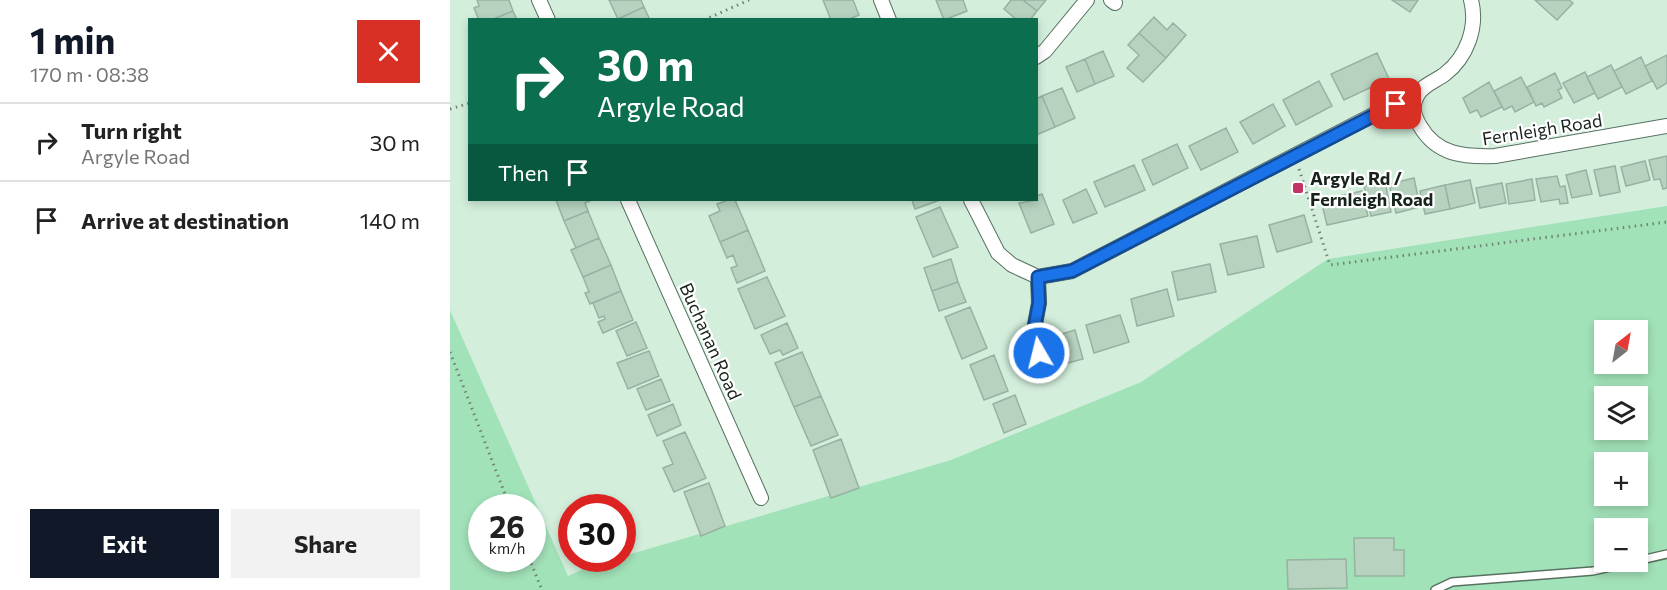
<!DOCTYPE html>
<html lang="en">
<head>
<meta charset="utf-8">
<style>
  :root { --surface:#fff; --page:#f2f2f2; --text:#222; --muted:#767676; --line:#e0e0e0; --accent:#111827 }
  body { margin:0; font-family:Commissioner,sans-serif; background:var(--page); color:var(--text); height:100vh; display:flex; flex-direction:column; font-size:22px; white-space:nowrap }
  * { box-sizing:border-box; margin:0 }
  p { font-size:20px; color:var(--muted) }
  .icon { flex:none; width:33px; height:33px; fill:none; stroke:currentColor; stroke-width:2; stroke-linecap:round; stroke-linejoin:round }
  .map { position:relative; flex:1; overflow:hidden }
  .panel { display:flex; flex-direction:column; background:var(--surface); width:450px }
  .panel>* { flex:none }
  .top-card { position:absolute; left:18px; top:18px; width:570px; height:183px; border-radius:0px; box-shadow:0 3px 9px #0003; background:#0b6e4f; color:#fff; overflow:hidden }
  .needle { width:39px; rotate:31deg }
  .buttons { position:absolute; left:1144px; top:320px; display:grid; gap:12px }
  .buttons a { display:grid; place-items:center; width:54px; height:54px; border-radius:0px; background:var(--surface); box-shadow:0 3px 9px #0003; font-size:30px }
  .speed { position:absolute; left:18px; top:494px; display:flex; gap:12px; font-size:30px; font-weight:700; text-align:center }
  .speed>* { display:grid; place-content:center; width:78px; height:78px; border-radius:50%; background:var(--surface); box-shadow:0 3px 9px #0003; line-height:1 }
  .speed small { font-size:15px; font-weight:400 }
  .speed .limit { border:9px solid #d22; background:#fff; color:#111 }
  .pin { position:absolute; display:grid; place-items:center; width:51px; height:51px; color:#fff; margin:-26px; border-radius:12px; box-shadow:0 3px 9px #0006 }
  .me { position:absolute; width:66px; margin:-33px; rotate:352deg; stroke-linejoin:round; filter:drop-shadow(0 0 4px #0008) }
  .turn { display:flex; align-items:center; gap:21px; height:126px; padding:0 30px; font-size:27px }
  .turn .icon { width:78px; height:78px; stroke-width:2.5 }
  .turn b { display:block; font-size:42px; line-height:51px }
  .then { display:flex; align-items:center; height:57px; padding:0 30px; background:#0003; gap:12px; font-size:22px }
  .round { display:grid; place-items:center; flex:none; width:63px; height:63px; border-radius:0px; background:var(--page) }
  .summary { display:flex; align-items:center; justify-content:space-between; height:102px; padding:0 30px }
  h1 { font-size:36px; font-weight:700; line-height:45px; color:var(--accent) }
  .button { display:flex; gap:12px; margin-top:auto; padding:12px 30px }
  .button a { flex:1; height:69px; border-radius:0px; background:var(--accent); color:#fff; font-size:24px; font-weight:700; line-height:69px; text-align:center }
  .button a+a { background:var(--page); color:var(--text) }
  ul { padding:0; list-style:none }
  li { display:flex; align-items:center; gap:18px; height:78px; padding:0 30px; border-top:2px solid var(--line) }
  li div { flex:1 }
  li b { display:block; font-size:22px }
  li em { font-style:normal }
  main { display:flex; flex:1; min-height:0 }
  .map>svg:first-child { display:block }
  .green { fill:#a2e2b9; fill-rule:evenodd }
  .building { fill:#b7d3c0; stroke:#97b2a0; stroke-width:1.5 }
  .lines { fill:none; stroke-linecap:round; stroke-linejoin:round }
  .lane-casing { stroke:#577160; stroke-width:10 }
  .street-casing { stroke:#577160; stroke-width:16 }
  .path { stroke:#708376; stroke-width:3; stroke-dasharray:1.5 4.5; stroke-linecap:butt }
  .lane { stroke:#fff; stroke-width:7 }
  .street { stroke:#fff; stroke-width:14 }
  .route-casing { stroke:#114b97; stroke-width:15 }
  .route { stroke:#1a73e8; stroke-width:10 }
  .poi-dot { fill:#c23462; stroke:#fff; stroke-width:2 }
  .labels { text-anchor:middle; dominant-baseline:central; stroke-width:4.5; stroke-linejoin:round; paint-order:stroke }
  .street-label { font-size:18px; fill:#18231c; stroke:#fff }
  .poi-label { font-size:18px; font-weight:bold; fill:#18231c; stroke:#fff; text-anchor:start }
</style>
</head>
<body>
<main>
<section class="panel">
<div class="summary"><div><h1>1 min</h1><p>170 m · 08:38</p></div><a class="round" style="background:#d93025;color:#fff"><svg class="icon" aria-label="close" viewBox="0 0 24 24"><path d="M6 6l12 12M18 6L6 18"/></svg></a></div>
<ul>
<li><svg class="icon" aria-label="right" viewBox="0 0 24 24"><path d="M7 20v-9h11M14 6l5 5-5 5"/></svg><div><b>Turn right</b><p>Argyle Road</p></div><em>30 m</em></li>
<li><svg class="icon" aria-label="arrive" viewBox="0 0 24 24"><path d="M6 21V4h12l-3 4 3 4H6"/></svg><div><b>Arrive at destination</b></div><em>140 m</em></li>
</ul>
<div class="button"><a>Exit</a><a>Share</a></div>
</section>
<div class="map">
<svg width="1217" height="590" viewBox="0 0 1217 590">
  <rect width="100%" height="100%" fill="#d3efdc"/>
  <path class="green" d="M 1217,206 L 1217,590 L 0,590 L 0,310 L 118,576 L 140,566 L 501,460 L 691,382 L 878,259 ZM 1155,330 L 1188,330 L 1188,363 L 1155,363 ZM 1155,396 L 1188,396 L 1188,429 L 1155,429 ZM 1155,462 L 1188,462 L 1188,495 L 1155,495 ZM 32,507 L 82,507 L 82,558 L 32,558 ZM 1155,528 L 1188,528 L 1188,561 L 1155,561 Z"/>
  <path class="building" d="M 27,0 L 59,0 L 63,11 L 41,20 L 29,20 L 24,8 L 29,6 Z
    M 159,0 L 191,0 L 194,7 L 168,19 Z
    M 373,0 L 403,0 L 409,15 L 397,20 L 381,20 Z
    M 486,0 L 513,0 L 517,11 L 494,20 Z
    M 561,0 L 573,0 L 587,11 L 580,20 L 567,20 L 554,9 Z
    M 573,0 L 596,0 L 587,11 Z
    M 942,0 L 968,0 L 960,12 Z
    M 1085,0 L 1119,0 L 1123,3 L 1107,20 Z
    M 194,7 L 200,20 L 168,20 L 168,19 Z
    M 63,11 L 67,20 L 41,20 Z
    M 704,17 L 717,30 L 723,23 L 736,35 L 716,58 L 689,33 Z
    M 689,33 L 716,58 L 693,82 L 677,68 L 689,55 L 678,45 Z
    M 653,51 L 664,76 L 645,84 L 635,59 Z
    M 927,53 L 939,79 L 894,100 L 881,74 Z
    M 1217,55 L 1217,83 L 1207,89 L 1195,66 Z
    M 1191,57 L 1202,81 L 1176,94 L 1164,71 Z
    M 635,59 L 645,84 L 627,92 L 616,67 Z
    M 1161,65 L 1172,87 L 1148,99 L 1137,77 Z
    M 1135,72 L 1145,93 L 1124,103 L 1113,83 Z
    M 1105,73 L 1112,88 L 1108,90 L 1112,98 L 1094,107 L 1092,103 L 1086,106 L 1077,87 Z
    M 1071,77 L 1084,102 L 1065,112 L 1062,106 L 1054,110 L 1044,91 Z
    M 869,81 L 882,106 L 846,125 L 833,100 Z
    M 1039,82 L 1052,107 L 1031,117 L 1027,110 L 1020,113 L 1013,98 Z
    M 612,88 L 625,118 L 605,127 L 592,96 Z
    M 592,96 L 605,127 L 586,135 L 586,99 Z
    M 823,104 L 835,126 L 803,144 L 790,122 Z
    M 776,128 L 788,152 L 751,170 L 739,146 Z
    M 727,144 L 738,168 L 703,185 L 692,160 Z
    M 1217,156 L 1217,188 L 1213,189 L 1210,179 L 1204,180 L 1199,160 Z
    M 1195,161 L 1200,180 L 1176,186 L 1171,167 Z
    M 684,165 L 695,190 L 655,207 L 644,182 Z
    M 1165,166 L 1170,192 L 1150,196 L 1144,170 Z
    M 1136,170 L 1142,194 L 1122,198 L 1116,175 Z
    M 1107,176 L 1110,187 L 1115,186 L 1118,203 L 1110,204 L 1109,199 L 1091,202 L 1086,179 Z
    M 964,178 L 970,207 L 946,213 L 939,184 Z
    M 1082,179 L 1085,200 L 1059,204 L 1056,184 Z
    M 1020,180 L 1025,203 L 1000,209 L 995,185 Z
    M 935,181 L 941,212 L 921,216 L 914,186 Z
    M 1052,183 L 1056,203 L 1030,208 L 1026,188 Z
    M 995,185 L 1000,209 L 975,214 L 970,191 Z
    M 636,189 L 647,213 L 623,223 L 613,200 Z
    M 912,191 L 918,216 L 877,225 L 871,200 Z
    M 592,194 L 604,224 L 581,233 L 569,203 L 586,200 L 586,196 Z
    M 106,200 L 140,200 L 140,201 L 135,203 L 138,211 L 114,221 Z
    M 278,200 L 285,200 L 298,230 L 270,242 L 259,216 L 270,211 L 267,204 Z
    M 462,200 L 490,200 L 465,209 Z
    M 490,207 L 508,247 L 483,257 L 466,217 Z
    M 138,211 L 149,238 L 126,248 L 114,221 Z
    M 854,215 L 862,242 L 827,252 L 819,225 Z
    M 298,230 L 315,271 L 287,283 L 281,268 L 287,266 L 283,255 L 277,258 L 270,242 Z
    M 807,236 L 814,267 L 778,275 L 770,244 Z
    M 149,238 L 161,265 L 133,277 L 121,250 Z
    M 501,259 L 508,282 L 482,291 L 474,268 Z
    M 760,264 L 766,292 L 728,300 L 722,272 Z
    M 161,265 L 171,291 L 140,304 L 135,293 L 139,292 L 133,277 Z
    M 317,277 L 335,316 L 305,329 L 288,289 Z
    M 508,282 L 516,302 L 489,311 L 482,291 Z
    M 717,289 L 724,316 L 687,326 L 681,299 Z
    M 171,291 L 183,320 L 153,333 L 148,322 L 155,319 L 154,316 L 149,318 L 143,303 Z
    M 520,307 L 537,348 L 512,359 L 495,317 Z
    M 670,315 L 679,342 L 644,353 L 636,325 Z
    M 186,322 L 197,348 L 177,356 L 166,331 Z
    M 337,323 L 348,348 L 333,355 L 330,350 L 320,354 L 311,335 Z
    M 625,330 L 633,359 L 610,365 L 602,337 Z
    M 199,351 L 209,376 L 178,389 L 167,363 Z
    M 352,352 L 371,396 L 344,407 L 325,363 Z
    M 544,355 L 558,391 L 534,400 L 520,365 Z
    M 211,379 L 220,401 L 196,410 L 187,389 Z
    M 565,395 L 576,424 L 554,433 L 543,404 Z
    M 371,396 L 388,435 L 361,446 L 344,407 Z
    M 223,404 L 231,425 L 207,436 L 198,415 Z
    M 235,432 L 256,478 L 224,492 L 213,468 L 223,464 L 213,441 Z
    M 391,439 L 409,488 L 381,498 L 363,450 Z
    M 259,483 L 275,526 L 251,536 L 234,492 Z
    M 904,538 L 944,538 L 944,550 L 954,550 L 954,576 L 905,576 Z
    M 896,559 L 897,588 L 838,589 L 837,560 Z"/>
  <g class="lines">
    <defs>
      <path id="lane" d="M 985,590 L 1002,582 L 1143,571 L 1217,554"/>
      <path id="street" d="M 89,0 L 98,20
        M 431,0 L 439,20
        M 661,0 L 665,3
        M 1021,0 C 1028,27 1017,57 995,74 C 986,81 972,85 967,96 C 961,107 964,116 970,126 C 987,155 1013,157 1045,156 L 1217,126
        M 586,57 L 595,51 L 637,0
        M 178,200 L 311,498
        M 521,200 L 548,253 L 562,265 L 588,277 L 622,271 L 946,103 L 963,106
        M 588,277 L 589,303 L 583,335 L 589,353"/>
    </defs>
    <use href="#lane" class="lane-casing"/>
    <use href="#street" class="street-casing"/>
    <path class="path" d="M 254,20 L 299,0
      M 0,109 L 20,103
      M 849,169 L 880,265 L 1217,222
      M 0,352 L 60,507
      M 79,558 L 92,590"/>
    <use href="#lane" class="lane"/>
    <use href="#street" class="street"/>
  </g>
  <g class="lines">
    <defs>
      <path id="route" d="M 589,353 L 583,335 L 589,303 L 588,277 L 622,271 L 946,104"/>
    </defs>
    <use href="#route" class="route-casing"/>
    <use href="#route" class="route"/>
  </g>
  <rect class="poi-dot" x="842" y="182" width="12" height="12" rx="3"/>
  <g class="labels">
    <g class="street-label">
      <text transform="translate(1092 129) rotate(-9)">Fernleigh Road</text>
      <text transform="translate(261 341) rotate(66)">Buchanan Road</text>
    </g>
    <g class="poi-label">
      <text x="860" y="178">Argyle Rd /<tspan x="860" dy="21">Fernleigh Road</tspan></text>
    </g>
  </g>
</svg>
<div class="buttons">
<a><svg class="needle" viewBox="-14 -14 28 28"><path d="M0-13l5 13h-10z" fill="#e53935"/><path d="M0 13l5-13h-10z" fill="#767676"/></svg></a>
<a><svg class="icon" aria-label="layers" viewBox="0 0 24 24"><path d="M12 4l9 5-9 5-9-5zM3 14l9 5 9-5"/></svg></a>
<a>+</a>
<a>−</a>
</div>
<div class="speed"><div>26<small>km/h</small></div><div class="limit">30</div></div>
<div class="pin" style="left:946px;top:104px;background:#d93025"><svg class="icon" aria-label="arrive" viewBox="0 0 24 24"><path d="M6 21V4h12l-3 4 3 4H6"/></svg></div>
<svg class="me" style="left:589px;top:353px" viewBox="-20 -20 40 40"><circle r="17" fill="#1a73e8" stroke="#fff" stroke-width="3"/><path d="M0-11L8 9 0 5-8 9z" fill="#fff"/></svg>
<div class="top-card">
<div class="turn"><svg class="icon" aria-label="right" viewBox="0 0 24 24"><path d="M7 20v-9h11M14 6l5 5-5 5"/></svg><div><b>30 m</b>Argyle Road</div></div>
<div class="then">Then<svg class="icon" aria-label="arrive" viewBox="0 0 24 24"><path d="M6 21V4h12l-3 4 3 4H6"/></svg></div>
</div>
</div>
</main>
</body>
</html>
